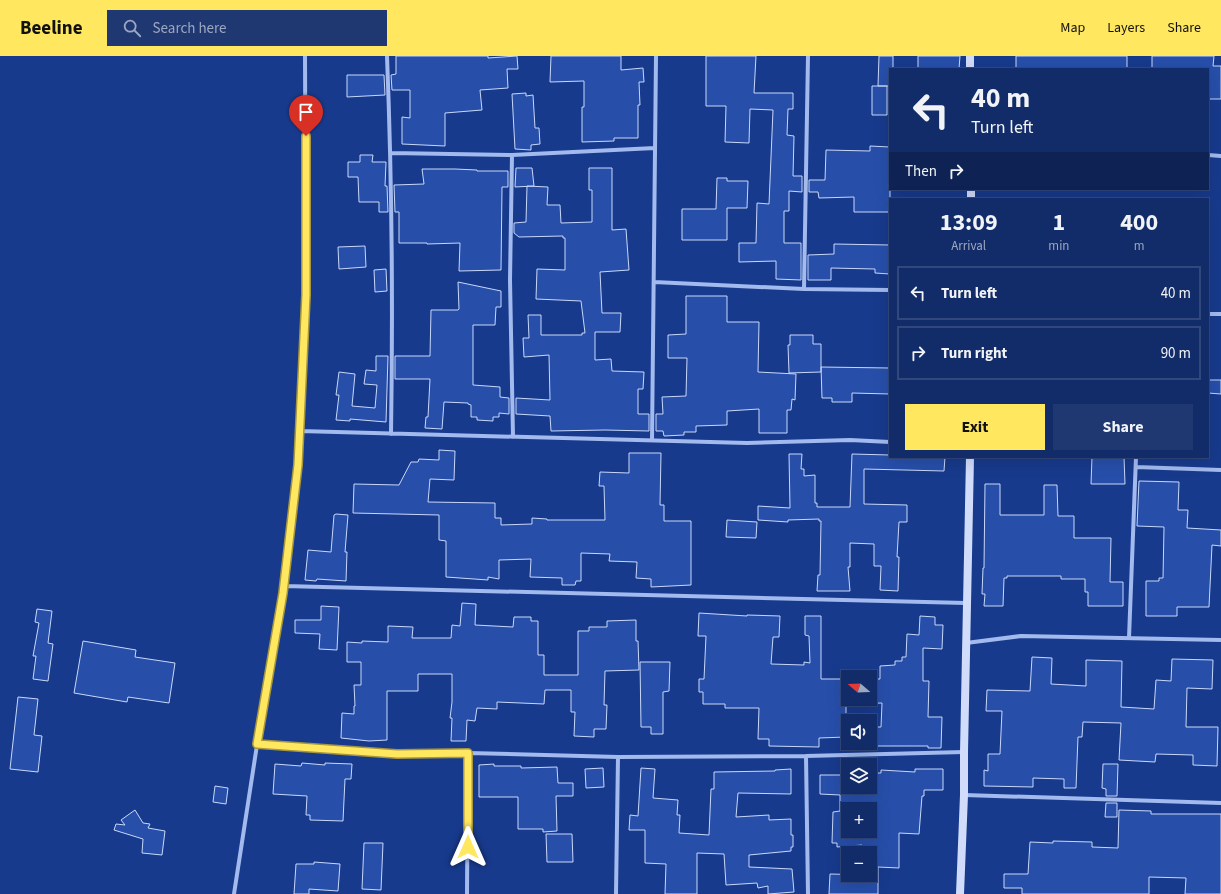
<!DOCTYPE html>
<html lang="en">
<head>
<meta charset="utf-8">
<style>
  :root { --surface:#122c69; --page:#1f3871; --text:#f1f3f6; --muted:#9ca7c0; --line:#31487d; --accent:#ffe760 }
  body { margin:0; font-family:"Source Sans 3",sans-serif; background:var(--page); color:var(--text); height:100vh; display:flex; flex-direction:column; font-size:15px; white-space:nowrap }
  * { box-sizing:border-box; margin:0 }
  p { font-size:13px; color:var(--muted) }
  .icon { flex:none; width:22px; height:22px; fill:none; stroke:currentColor; stroke-width:2; stroke-linecap:round; stroke-linejoin:round }
  .map { position:relative; flex:1; overflow:hidden }
  .sheet { position:absolute; left:889px; top:142px; width:320px; height:260px; display:flex; flex-direction:column; background:var(--surface); border-radius:0px; box-shadow:0 4px 16px #0002,0 0 0 1px var(--line) }
  .sheet>* { flex:none }
  .banner { position:absolute; left:889px; top:12px; width:320px; height:122px; border-radius:0px; box-shadow:0 4px 16px #0002,0 0 0 1px var(--line); background:#122c69; color:var(--text); overflow:hidden }
  .needle { width:26px; rotate:289deg }
  .buttons { position:absolute; left:841px; top:614px; display:grid; gap:8px }
  .buttons a { display:grid; place-items:center; width:36px; height:36px; border-radius:0px; background:var(--surface); box-shadow:0 4px 16px #0002,0 0 0 1px var(--line); font-size:20px }
  .pin { position:absolute; display:grid; place-items:center; width:34px; height:34px; color:#fff; margin:-41px -17px; border-radius:50% 50% 50% 0; rotate:-45deg; box-shadow:0 0 4px #0007 }
  .pin .icon { rotate:45deg }
  .me { position:absolute; width:44px; margin:-22px; rotate:0deg; stroke-linejoin:round; filter:drop-shadow(0 0 3px #0008) }
  .turn { display:flex; align-items:center; gap:14px; height:84px; padding:0 16px; font-size:18px }
  .turn .icon { width:52px; height:52px; stroke-width:2.5 }
  .turn b { display:block; font-size:28px; line-height:34px }
  .then { display:flex; align-items:center; height:38px; padding:0 16px; background:#0003; gap:8px; font-size:15px }
  .eta { display:flex; justify-content:space-evenly; align-items:center; height:68px; text-align:center }
  .eta b { font-size:24px; font-weight:700; line-height:28px }
  .primary-button { display:flex; gap:8px; margin-top:auto; padding:8px 16px }
  .primary-button a { flex:1; height:46px; border-radius:0px; background:var(--accent); color:#111; font-size:16px; font-weight:700; line-height:46px; text-align:center }
  .primary-button a+a { background:var(--page); color:var(--text) }
  ul { padding:0; list-style:none }
  li { display:flex; align-items:center; gap:12px; height:54px; margin:0 8px 6px; padding:0 8px; border:2px solid var(--line); border-radius:0px }
  li div { flex:1 }
  li b { display:block; font-size:15px }
  li em { font-style:normal }
  header { display:flex; align-items:center; gap:24px; box-sizing:border-box; height:56px; padding:0 20px; background:var(--accent); color:#111 }
  header strong { font-size:19px }
  nav { display:flex; gap:22px; margin-inline-start:auto; font-size:14px }
  .search { width:280px; height:36px; background:var(--page); display:flex; align-items:center; gap:10px; box-sizing:border-box; padding:0 14px; border-radius:0px; color:var(--muted); font-size:15px }
  .map>svg:first-child { display:block }
  .building { fill:#274faa; stroke:#c8d8fa; fill-rule:evenodd }
  .lines { fill:none; stroke-linecap:round; stroke-linejoin:round }
  .street { stroke:#a2baee; stroke-width:4 }
  .secondary { stroke:#d0dcfa; stroke-width:8 }
  .route-casing { stroke:#a6963e; stroke-width:10 }
  .route { stroke:#ffe760; stroke-width:7 }
</style>
</head>
<body>
<header>
<strong>Beeline</strong>
<div class="search"><svg class="icon" aria-label="search" viewBox="0 0 24 24"><circle cx="10" cy="10" r="6"/><path d="M15 15l6 6"/></svg>Search here</div>
<nav><a>Map</a><a>Layers</a><a>Share</a></nav>
</header>
<div class="map">
<svg width="1221" height="838" viewBox="0 0 1221 838">
  <rect width="100%" height="100%" fill="#183a8c"/>
  <path class="building" d="M 396,0 L 488,0 L 488,2 L 517,0 L 518,13 L 507,13 L 508,32 L 480,34 L 482,54 L 445,57 L 445,90 L 402,88 L 402,61 L 410,62 L 410,34 L 392,34 L 391,19 L 396,18 Z
    M 551,0 L 621,0 L 621,14 L 643,12 L 644,26 L 639,26 L 640,49 L 638,49 L 638,82 L 614,82 L 614,85 L 582,86 L 582,51 L 584,51 L 584,25 L 550,26 Z
    M 706,0 L 756,0 L 754,37 L 793,37 L 793,53 L 788,53 L 787,79 L 794,80 L 793,120 L 802,120 L 802,136 L 789,135 L 789,155 L 784,155 L 784,187 L 801,187 L 801,224 L 776,223 L 776,205 L 739,206 L 739,187 L 756,187 L 757,147 L 769,148 L 773,54 L 750,53 L 749,87 L 725,86 L 726,50 L 706,50 Z
    M 879,0 L 893,0 L 893,13 L 890,13 L 890,30 L 878,30 Z
    M 918,0 L 960,0 L 959,13 L 918,13 Z
    M 1016,0 L 1127,0 L 1127,13 L 1016,13 Z
    M 1152,0 L 1214,0 L 1213,10 L 1221,10 L 1221,43 L 1208,43 L 1208,13 L 1152,13 Z
    M 347,19 L 384,19 L 385,39 L 347,41 Z
    M 872,30 L 887,30 L 887,59 L 872,59 Z
    M 526,37 L 526,40 L 533,39 L 535,72 L 539,72 L 540,88 L 531,89 L 531,94 L 515,93 L 512,38 Z
    M 870,90 L 890,91 L 890,156 L 854,156 L 854,141 L 819,142 L 818,136 L 809,136 L 809,124 L 825,124 L 826,94 L 870,95 Z
    M 360,99 L 373,99 L 372,106 L 386,106 L 385,130 L 387,130 L 388,156 L 379,156 L 379,146 L 359,146 L 358,121 L 348,121 L 348,106 L 360,106 Z
    M 516,112 L 532,112 L 534,130 L 515,131 Z
    M 589,112 L 612,112 L 612,174 L 626,173 L 629,214 L 600,216 L 602,257 L 621,257 L 620,276 L 595,276 L 595,304 L 611,303 L 612,315 L 644,316 L 643,333 L 638,333 L 638,358 L 649,358 L 649,375 L 605,374 L 551,375 L 550,360 L 516,358 L 516,342 L 550,344 L 549,299 L 524,301 L 523,282 L 529,282 L 528,259 L 541,259 L 541,279 L 582,279 L 582,277 L 585,277 L 581,245 L 536,243 L 537,213 L 565,214 L 565,182 L 563,182 L 563,180 L 519,181 L 514,177 L 514,167 L 526,166 L 527,130 L 548,131 L 547,149 L 560,149 L 561,167 L 592,166 L 592,134 L 589,134 Z
    M 422,113 L 455,113 L 477,114 L 477,115 L 508,115 L 508,131 L 502,131 L 501,214 L 459,215 L 460,187 L 427,188 L 427,187 L 399,187 L 399,156 L 395,156 L 394,129 L 424,128 Z
    M 717,122 L 727,122 L 727,125 L 748,125 L 747,152 L 727,152 L 727,184 L 682,184 L 682,153 L 716,153 Z
    M 834,188 L 890,189 L 890,218 L 875,217 L 875,213 L 831,212 L 831,224 L 808,224 L 808,199 L 834,198 Z
    M 365,190 L 366,211 L 339,213 L 338,191 Z
    M 386,213 L 387,235 L 375,236 L 374,214 Z
    M 458,226 L 501,235 L 501,251 L 496,251 L 495,269 L 473,269 L 473,329 L 500,331 L 500,341 L 509,342 L 509,358 L 499,357 L 499,361 L 493,361 L 493,365 L 477,364 L 477,361 L 471,361 L 471,349 L 468,348 L 468,347 L 444,346 L 442,373 L 425,372 L 426,361 L 428,361 L 430,323 L 395,323 L 395,300 L 430,300 L 431,254 L 458,254 L 459,253 Z
    M 686,240 L 727,240 L 727,266 L 759,266 L 758,316 L 796,318 L 795,344 L 792,343 L 791,354 L 787,354 L 787,377 L 759,377 L 759,353 L 727,355 L 727,369 L 696,370 L 696,376 L 684,376 L 684,379 L 664,380 L 663,375 L 656,375 L 656,358 L 663,358 L 662,341 L 686,340 L 687,302 L 668,302 L 668,279 L 686,278 Z
    M 790,279 L 813,279 L 813,288 L 821,288 L 821,316 L 789,317 L 788,289 L 790,289 Z
    M 376,300 L 388,300 L 386,366 L 350,363 L 350,365 L 336,364 L 339,339 L 336,339 L 339,316 L 355,318 L 352,350 L 375,352 L 377,329 L 364,328 L 366,314 L 376,315 Z
    M 821,311 L 890,312 L 890,338 L 852,337 L 852,346 L 832,346 L 832,342 L 822,342 Z
    M 1208,324 L 1221,324 L 1221,338 L 1208,337 Z
    M 439,394 L 455,395 L 454,424 L 430,423 L 428,446 L 495,447 L 495,462 L 501,462 L 501,469 L 532,468 L 532,462 L 547,463 L 547,464 L 605,464 L 604,430 L 599,430 L 600,416 L 629,417 L 629,397 L 661,397 L 660,449 L 664,449 L 664,465 L 691,465 L 691,529 L 651,531 L 651,523 L 636,522 L 637,506 L 609,505 L 610,498 L 581,497 L 581,525 L 576,525 L 575,529 L 562,529 L 562,522 L 530,521 L 531,503 L 499,504 L 499,523 L 488,521 L 488,524 L 446,521 L 446,485 L 439,484 L 439,459 L 353,457 L 354,428 L 399,429 L 411,406 L 418,406 L 419,403 L 439,404 Z
    M 789,398 L 802,398 L 801,413 L 804,413 L 804,420 L 815,419 L 815,447 L 817,447 L 817,451 L 850,451 L 852,398 L 890,399 L 890,401 L 945,401 L 944,415 L 864,413 L 864,448 L 907,449 L 907,466 L 899,466 L 897,501 L 899,501 L 898,535 L 880,534 L 881,510 L 874,510 L 874,488 L 850,487 L 850,511 L 848,511 L 850,535 L 817,535 L 818,519 L 820,519 L 821,465 L 819,465 L 819,463 L 788,464 L 788,466 L 758,464 L 758,450 L 790,452 Z
    M 1092,401 L 1124,401 L 1125,428 L 1091,428 Z
    M 1139,425 L 1179,426 L 1178,454 L 1188,454 L 1187,472 L 1221,474 L 1221,490 L 1212,489 L 1209,551 L 1177,551 L 1177,560 L 1146,560 L 1146,525 L 1159,525 L 1159,522 L 1163,522 L 1164,471 L 1137,470 Z
    M 985,428 L 1000,428 L 1000,459 L 1044,459 L 1044,429 L 1057,429 L 1058,460 L 1074,460 L 1074,482 L 1111,482 L 1110,526 L 1123,526 L 1123,550 L 1088,550 L 1088,536 L 1085,536 L 1085,523 L 1061,523 L 1061,520 L 1007,520 L 1007,522 L 1004,522 L 1003,550 L 984,550 L 985,538 L 982,538 L 983,512 L 984,512 Z
    M 336,458 L 348,459 L 345,496 L 347,496 L 346,525 L 317,523 L 316,525 L 305,524 L 308,494 L 331,496 L 334,459 Z
    M 727,464 L 757,466 L 756,482 L 726,481 Z
    M 462,547 L 476,548 L 475,569 L 513,571 L 514,561 L 531,561 L 531,565 L 538,565 L 538,599 L 544,599 L 544,619 L 578,619 L 578,575 L 589,575 L 589,571 L 607,571 L 607,565 L 636,564 L 636,585 L 638,585 L 639,614 L 605,615 L 604,649 L 607,649 L 606,673 L 594,673 L 594,681 L 574,680 L 575,656 L 571,656 L 571,634 L 545,634 L 544,648 L 497,646 L 497,653 L 477,652 L 475,665 L 467,664 L 466,685 L 451,685 L 452,662 L 450,662 L 452,646 L 452,618 L 418,618 L 418,635 L 387,635 L 387,684 L 369,685 L 341,682 L 342,657 L 354,658 L 354,650 L 355,650 L 354,629 L 361,629 L 361,606 L 347,606 L 347,586 L 362,587 L 362,585 L 388,586 L 388,570 L 413,571 L 412,582 L 451,582 L 452,569 L 460,570 Z
    M 321,550 L 339,551 L 337,594 L 319,593 L 320,578 L 295,577 L 295,564 L 321,564 Z
    M 37,553 L 52,555 L 48,587 L 53,588 L 48,625 L 33,623 L 36,600 L 33,600 L 39,567 L 35,566 Z
    M 699,557 L 747,560 L 747,559 L 780,560 L 779,581 L 773,581 L 771,608 L 804,609 L 804,606 L 810,607 L 809,580 L 805,579 L 805,560 L 821,560 L 821,623 L 848,623 L 848,643 L 870,643 L 870,623 L 880,623 L 880,610 L 895,609 L 895,605 L 902,605 L 902,601 L 906,601 L 907,578 L 919,579 L 920,560 L 935,561 L 935,569 L 943,569 L 942,593 L 923,592 L 923,625 L 929,625 L 928,661 L 942,661 L 941,692 L 928,692 L 928,690 L 866,690 L 866,687 L 870,687 L 870,671 L 881,671 L 882,647 L 846,648 L 846,681 L 819,682 L 819,691 L 769,690 L 769,683 L 758,683 L 759,652 L 725,652 L 725,648 L 703,648 L 703,636 L 699,636 L 699,623 L 704,623 L 706,580 L 698,580 Z
    M 83,585 L 136,594 L 135,601 L 175,607 L 169,647 L 128,641 L 127,646 L 74,637 Z
    M 1032,601 L 1052,602 L 1051,628 L 1086,630 L 1086,604 L 1122,605 L 1121,651 L 1154,653 L 1156,624 L 1171,625 L 1172,603 L 1213,604 L 1212,633 L 1187,632 L 1186,671 L 1218,671 L 1217,710 L 1193,709 L 1193,699 L 1156,698 L 1155,706 L 1119,704 L 1121,667 L 1083,666 L 1082,681 L 1078,681 L 1076,732 L 1064,732 L 1064,723 L 1033,722 L 1033,731 L 984,730 L 984,714 L 988,715 L 988,698 L 1000,698 L 1002,655 L 986,655 L 987,634 L 1030,635 Z
    M 640,606 L 670,606 L 669,635 L 663,636 L 663,678 L 651,678 L 651,671 L 641,671 Z
    M 18,641 L 38,643 L 34,679 L 42,680 L 38,716 L 10,713 Z
    M 302,707 L 325,709 L 325,707 L 352,708 L 351,723 L 345,723 L 343,765 L 310,764 L 310,759 L 306,759 L 307,740 L 273,738 L 275,708 L 301,710 Z
    M 494,708 L 494,710 L 521,710 L 521,712 L 557,711 L 558,727 L 573,727 L 573,740 L 556,740 L 557,775 L 543,776 L 543,773 L 518,773 L 518,741 L 479,741 L 479,709 Z
    M 1103,708 L 1118,708 L 1117,740 L 1106,740 L 1106,733 L 1102,732 Z
    M 603,712 L 604,731 L 586,732 L 585,713 Z
    M 641,712 L 655,713 L 653,742 L 678,744 L 677,759 L 680,759 L 679,777 L 709,779 L 711,733 L 714,733 L 714,716 L 775,715 L 775,714 L 791,713 L 791,738 L 738,737 L 736,761 L 769,759 L 769,764 L 791,763 L 791,779 L 793,779 L 793,791 L 791,791 L 791,795 L 749,799 L 749,811 L 792,813 L 794,836 L 768,838 L 768,830 L 758,832 L 757,827 L 726,829 L 724,798 L 697,797 L 697,838 L 665,838 L 666,808 L 645,807 L 645,774 L 629,774 L 630,759 L 638,760 Z
    M 915,713 L 943,713 L 943,734 L 924,734 L 924,740 L 922,740 L 919,778 L 899,777 L 899,812 L 878,811 L 878,838 L 829,838 L 830,818 L 870,819 L 870,797 L 862,797 L 862,789 L 837,791 L 837,787 L 832,787 L 833,756 L 840,755 L 840,739 L 820,738 L 820,719 L 848,719 L 848,731 L 870,731 L 870,717 L 881,717 L 881,714 L 915,716 ZM 848,753 L 870,753 L 870,775 L 848,775 Z
    M 215,730 L 228,732 L 226,748 L 213,746 Z
    M 1106,747 L 1117,747 L 1117,761 L 1105,761 Z
    M 135,754 L 143,767 L 150,768 L 148,772 L 165,775 L 162,799 L 142,797 L 143,783 L 114,774 L 116,768 L 125,769 L 121,764 Z
    M 1119,754 L 1151,755 L 1151,758 L 1221,758 L 1221,838 L 1185,838 L 1186,822 L 1149,821 L 1149,838 L 1022,838 L 1022,832 L 1004,832 L 1004,818 L 1028,818 L 1030,786 L 1053,787 L 1053,785 L 1092,786 L 1092,791 L 1118,792 Z
    M 546,778 L 572,778 L 573,806 L 547,806 Z
    M 364,787 L 383,787 L 381,834 L 362,833 Z
    M 314,806 L 340,808 L 338,835 L 309,833 L 309,838 L 294,838 L 296,808 L 314,808 Z"/>
  <g class="lines">
    <path class="street" d="M 387,0 C 392,126 393,252 391,378
      M 391,97 L 512,99 L 655,92
      M 512,99 L 510,224 L 513,381
      M 1208,99 L 1221,100
      M 654,226 L 804,233 L 890,234
      M 804,233 L 808,0
      M 1208,258 L 1221,258
      M 300,375 L 747,387 L 850,384 L 890,386
      M 652,384 L 656,0
      M 1136,411 L 1221,414
      M 284,530 L 966,547
      M 1129,582 L 1136,401
      M 966,587 L 1021,580 L 1221,584
      M 257,689 L 397,699 L 468,697 L 618,701 L 806,700 L 964,696
      M 806,700 L 808,838
      M 964,739 L 1221,747
      M 234,838 L 257,689 L 283,537 L 298,409 L 306,239 L 305,0
      M 467,838 L 468,697
      M 616,838 L 618,701"/>
    <path class="secondary" d="M 970,0 L 970,13
      M 971,133 L 971,143
      M 960,838 L 964,739 L 964,696 L 970,401"/>
  </g>
  <g class="lines">
    <defs>
      <path id="route" d="M 306,80 L 306,239 L 298,409 L 283,537 L 257,688 L 397,698 L 468,697 L 468,791"/>
    </defs>
    <use href="#route" class="route-casing"/>
    <use href="#route" class="route"/>
  </g>
</svg>
<div class="buttons">
<a><svg class="needle" viewBox="-14 -14 28 28"><path d="M0-13l5 13h-10z" fill="#e53935"/><path d="M0 13l5-13h-10z" fill="#9ca7c0"/></svg></a>
<a><svg class="icon" aria-label="sound" viewBox="0 0 24 24"><path d="M4 9h4l5-4v14l-5-4H4zM17 9q2 3 0 6"/></svg></a>
<a><svg class="icon" aria-label="layers" viewBox="0 0 24 24"><path d="M12 4l9 5-9 5-9-5zM3 14l9 5 9-5"/></svg></a>
<a>+</a>
<a>−</a>
</div>
<div class="pin" style="left:306px;top:80px;background:#d93025"><svg class="icon" aria-label="arrive" viewBox="0 0 24 24"><path d="M6 21V4h12l-3 4 3 4H6"/></svg></div>
<svg class="me" style="left:468px;top:791px" viewBox="-20 -20 40 40"><path d="M0-17L14 15 0 8-14 15z" fill="#ffe760" stroke="#fff" stroke-width="4"/></svg>
<div class="banner">
<div class="turn"><svg class="icon" aria-label="left" viewBox="0 0 24 24"><path d="M17 20v-9H6M10 6l-5 5 5 5"/></svg><div><b>40 m</b>Turn left</div></div>
<div class="then">Then<svg class="icon" aria-label="right" viewBox="0 0 24 24"><path d="M7 20v-9h11M14 6l5 5-5 5"/></svg></div>
</div>
<section class="sheet">
<div class="eta">
<div><b>13:09</b><p>Arrival</p></div>
<div><b>1</b><p>min</p></div>
<div><b>400</b><p>m</p></div>
</div>
<ul>
<li><svg class="icon" aria-label="left" viewBox="0 0 24 24"><path d="M17 20v-9H6M10 6l-5 5 5 5"/></svg><div><b>Turn left</b></div><em>40 m</em></li>
<li><svg class="icon" aria-label="right" viewBox="0 0 24 24"><path d="M7 20v-9h11M14 6l5 5-5 5"/></svg><div><b>Turn right</b></div><em>90 m</em></li>
</ul>
<div class="primary-button"><a>Exit</a><a>Share</a></div>
</section>
</div>
</body>
</html>
